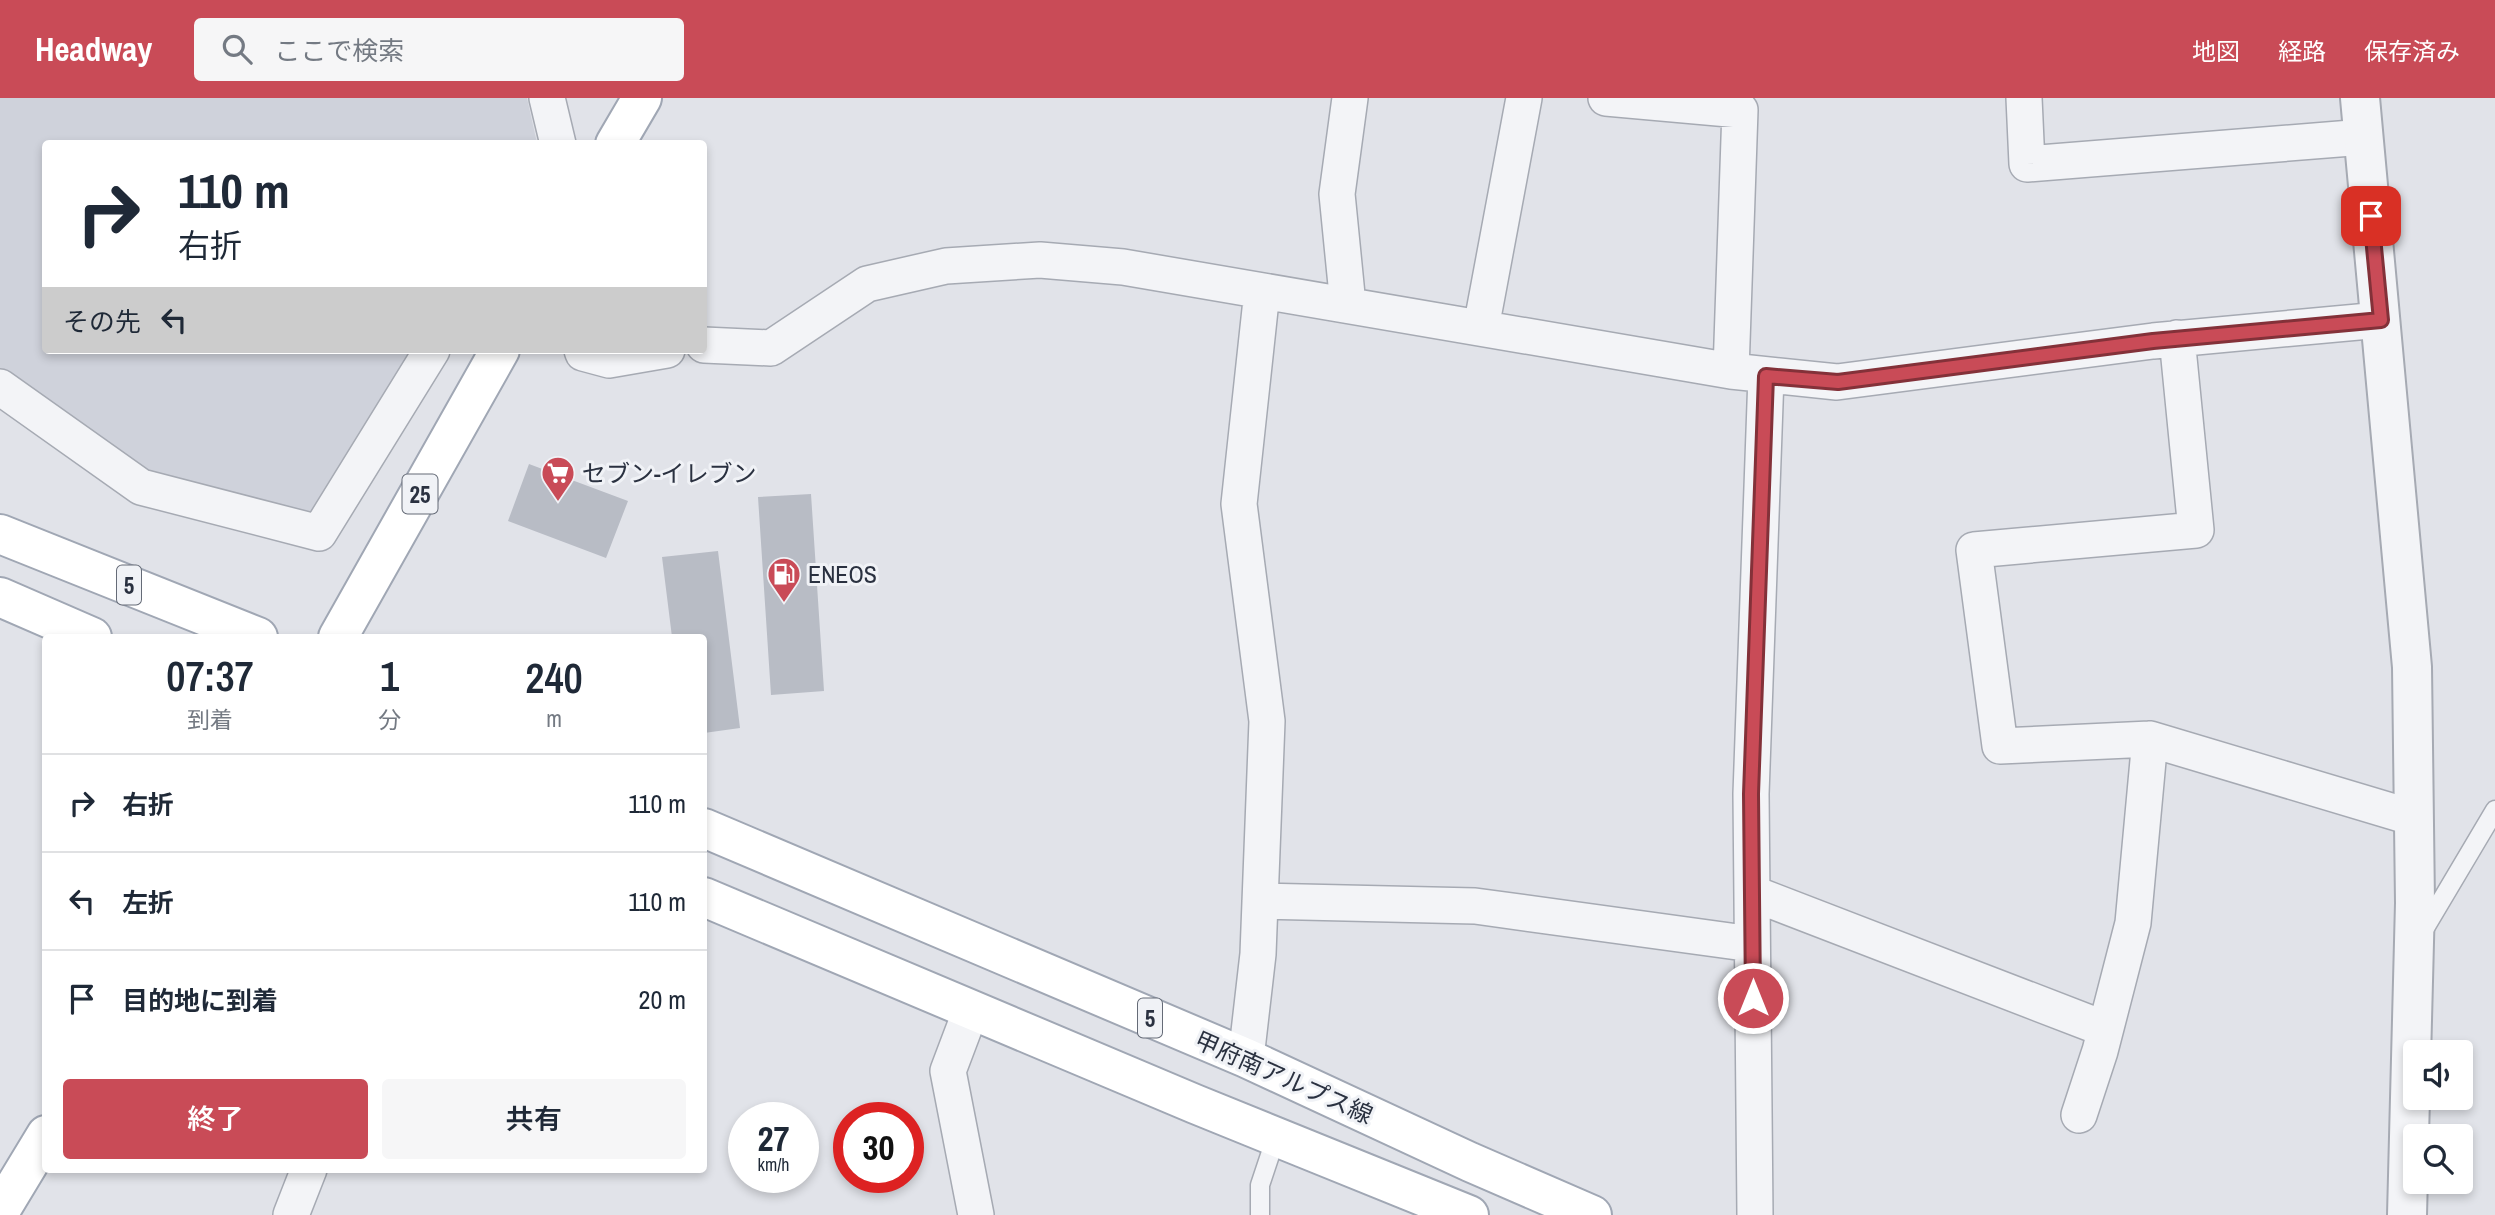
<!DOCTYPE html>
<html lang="ja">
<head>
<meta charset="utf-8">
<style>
  :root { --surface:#fff; --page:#f6f6f7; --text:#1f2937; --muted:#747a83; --line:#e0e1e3; --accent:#c94b57 }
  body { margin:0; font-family:"Archivo Narrow","Noto Sans JP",sans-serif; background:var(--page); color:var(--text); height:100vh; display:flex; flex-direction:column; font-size:26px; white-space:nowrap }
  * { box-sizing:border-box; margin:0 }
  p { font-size:23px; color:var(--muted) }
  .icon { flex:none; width:38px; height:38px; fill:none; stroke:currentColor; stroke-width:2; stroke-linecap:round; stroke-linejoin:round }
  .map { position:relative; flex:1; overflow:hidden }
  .details { position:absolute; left:42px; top:536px; width:665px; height:539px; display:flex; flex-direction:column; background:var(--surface); border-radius:7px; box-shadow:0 4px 10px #0003 }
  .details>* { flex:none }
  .top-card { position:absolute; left:42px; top:42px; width:665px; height:214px; border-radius:7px; box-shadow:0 4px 10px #0003; background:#fff; color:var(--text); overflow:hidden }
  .tools { position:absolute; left:2403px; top:942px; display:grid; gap:14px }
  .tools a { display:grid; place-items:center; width:70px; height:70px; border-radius:7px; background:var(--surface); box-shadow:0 4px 10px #0003; font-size:35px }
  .speed { position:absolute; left:728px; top:1004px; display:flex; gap:14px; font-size:35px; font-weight:700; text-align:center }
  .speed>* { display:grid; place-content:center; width:91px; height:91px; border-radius:50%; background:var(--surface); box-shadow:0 4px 10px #0003; line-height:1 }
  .speed small { font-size:18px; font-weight:400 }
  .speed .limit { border:10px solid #d22; background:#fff; color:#111 }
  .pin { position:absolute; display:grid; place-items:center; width:60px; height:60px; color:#fff; margin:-30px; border-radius:14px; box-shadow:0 4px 10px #0006 }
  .me { position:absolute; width:77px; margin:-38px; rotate:0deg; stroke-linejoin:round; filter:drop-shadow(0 0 5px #0008) }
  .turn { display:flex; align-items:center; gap:24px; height:147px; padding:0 21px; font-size:32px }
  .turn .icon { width:91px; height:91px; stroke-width:2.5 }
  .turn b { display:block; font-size:49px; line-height:60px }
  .then { display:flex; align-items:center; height:66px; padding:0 21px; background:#0003; gap:14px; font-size:26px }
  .eta { display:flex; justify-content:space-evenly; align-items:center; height:119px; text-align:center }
  .eta b { font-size:42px; font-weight:600; line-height:49px }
  .button { display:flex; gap:14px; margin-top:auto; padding:14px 21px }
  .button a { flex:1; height:80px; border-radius:7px; background:var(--accent); color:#fff; font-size:28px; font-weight:600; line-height:80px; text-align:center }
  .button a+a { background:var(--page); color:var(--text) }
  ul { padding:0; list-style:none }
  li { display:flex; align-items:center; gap:21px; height:98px; padding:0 21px; border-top:2px solid var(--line) }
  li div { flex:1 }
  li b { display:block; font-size:26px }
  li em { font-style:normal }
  header { display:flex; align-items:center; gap:42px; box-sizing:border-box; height:98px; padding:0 35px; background:var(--accent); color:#fff }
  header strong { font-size:33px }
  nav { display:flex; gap:38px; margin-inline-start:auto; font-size:24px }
  .search { width:490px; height:63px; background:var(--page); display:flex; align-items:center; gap:18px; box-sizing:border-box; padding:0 24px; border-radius:7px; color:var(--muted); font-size:26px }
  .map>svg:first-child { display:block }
  .built { fill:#cfd2db }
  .building { fill:#b8bcc5 }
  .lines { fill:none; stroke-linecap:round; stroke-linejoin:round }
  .service-casing { stroke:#a6aab3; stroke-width:21 }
  .minor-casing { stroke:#a6aab3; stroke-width:38 }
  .tertiary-casing { stroke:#a6aab3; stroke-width:42 }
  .primary-casing { stroke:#a0a7b4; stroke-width:42 }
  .service { stroke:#f3f4f7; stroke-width:18 }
  .minor { stroke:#f3f4f7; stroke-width:35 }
  .tertiary { stroke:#f3f4f7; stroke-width:38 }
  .primary { stroke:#fff; stroke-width:38 }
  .route-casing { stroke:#833139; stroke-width:18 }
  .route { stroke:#c94b57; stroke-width:12 }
  .labels { text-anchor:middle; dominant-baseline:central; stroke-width:6; stroke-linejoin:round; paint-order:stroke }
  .shield { fill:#f0f2f6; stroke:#656b77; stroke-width:2 }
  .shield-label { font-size:23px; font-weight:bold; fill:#2a3140 }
  .poi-label { font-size:24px; fill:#2a3140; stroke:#f0f2f6; text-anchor:start }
  .street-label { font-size:24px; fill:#2a3140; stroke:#f0f2f6 }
</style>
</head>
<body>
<header>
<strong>Headway</strong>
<div class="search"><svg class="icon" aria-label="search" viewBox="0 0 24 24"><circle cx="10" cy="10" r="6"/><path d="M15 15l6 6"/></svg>ここで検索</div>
<nav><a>地図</a><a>経路</a><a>保存済み</a></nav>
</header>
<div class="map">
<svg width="2495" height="1117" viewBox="0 0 2495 1117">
  <rect width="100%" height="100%" fill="#e1e3e9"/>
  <path class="built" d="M 0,0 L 527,0 L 537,45 L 46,46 L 46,252 L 414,252 L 306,424 L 150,377 L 0,273 Z"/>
  <path class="building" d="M 529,366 L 628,403 L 606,460 L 508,423 Z
    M 811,396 L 824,593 L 771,597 L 758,399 Z
    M 718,453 L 740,630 L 704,635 L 704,539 L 672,539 L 662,459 Z"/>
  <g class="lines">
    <defs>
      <path id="service" d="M 2422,835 L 2495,712
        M 1260,1117 L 1260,1087 L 1276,1039"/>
      <path id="minor" d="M 547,0 L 558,46
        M 1606,0 L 1740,12 L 1731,273
        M 2024,0 L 2027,66 L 2364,39
        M 1348,207 L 1337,96 L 1350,0
        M 1481,230 L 1524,0
        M 704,247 L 771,250 L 867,186 L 946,168 L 1040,162 L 1123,169 L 1731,273 L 1837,284 L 2153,243 L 2380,222
        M 582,252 L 583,255 L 609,262 L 667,252
        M 0,289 L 141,389 L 319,435 L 432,252
        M 2150,641 L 2414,720
        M 1752,795 L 2105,931
        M 1260,803 L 1475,808 L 1752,846
        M 971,912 L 948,973 L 976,1117
        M 1246,960 L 1258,856 L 1267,623 L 1239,406 L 1262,193
        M 2079,1017 L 2100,953 L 2133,825 L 2150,641 L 2000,648 L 1974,452 L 2196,432 L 2177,240
        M 291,1117 L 309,1071
        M 1755,1117 L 1751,696 L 1766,278"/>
      <path id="tertiary" d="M 2360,0 L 2412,569 L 2415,805 L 2407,1117"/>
      <path id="primary" d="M 615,46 L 642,0
        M 0,436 L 258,539
        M 0,499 L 92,539
        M 338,539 L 500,252
        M 704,730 L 1246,960 L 1470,1064 L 1592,1117
        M 704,799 L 1195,1006 L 1469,1117
        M 0,1113 L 46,1037"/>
    </defs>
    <use href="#service" class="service-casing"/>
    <use href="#minor" class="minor-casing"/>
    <use href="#tertiary" class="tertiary-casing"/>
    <use href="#primary" class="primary-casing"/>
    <use href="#service" class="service"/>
    <use href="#minor" class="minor"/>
    <use href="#tertiary" class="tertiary"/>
    <use href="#primary" class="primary"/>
  </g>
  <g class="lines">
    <defs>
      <path id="route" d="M 1753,900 L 1751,696 L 1766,278 L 1838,284 L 2153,243 L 2381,222 L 2371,118"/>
    </defs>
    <use href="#route" class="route-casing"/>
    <use href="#route" class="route"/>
  </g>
  <defs>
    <symbol id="supermarket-pin" viewBox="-11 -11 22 30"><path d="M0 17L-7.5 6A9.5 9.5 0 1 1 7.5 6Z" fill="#c94b57" stroke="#f0f2f6"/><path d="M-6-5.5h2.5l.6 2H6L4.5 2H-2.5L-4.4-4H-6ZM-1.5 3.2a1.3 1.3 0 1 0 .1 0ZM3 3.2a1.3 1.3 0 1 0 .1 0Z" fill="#fff"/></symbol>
    <symbol id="fuel-pin" viewBox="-11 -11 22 30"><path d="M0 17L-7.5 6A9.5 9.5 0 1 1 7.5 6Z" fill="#c94b57" stroke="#f0f2f6"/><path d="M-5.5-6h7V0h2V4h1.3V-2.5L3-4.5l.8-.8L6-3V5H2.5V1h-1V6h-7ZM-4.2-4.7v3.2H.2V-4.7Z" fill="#fff"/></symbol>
  </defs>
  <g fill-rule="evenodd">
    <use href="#supermarket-pin" x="539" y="356" width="38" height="52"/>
    <use href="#fuel-pin" x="765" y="457" width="38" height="52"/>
  </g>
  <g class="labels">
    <g class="shield">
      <rect x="402.5" y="376.5" width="35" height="39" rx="5"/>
      <rect x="117" y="467.5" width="24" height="39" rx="5"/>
      <rect x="1138" y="900.5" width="24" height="39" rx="5"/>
    </g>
    <g class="shield-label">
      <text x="420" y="396">25</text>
      <text x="129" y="487">5</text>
      <text x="1150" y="920">5</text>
    </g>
    <g class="poi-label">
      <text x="582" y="375">セブン-イレブン</text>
      <text x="808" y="476">ENEOS</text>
    </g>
    <g class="street-label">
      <text transform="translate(1284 979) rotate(24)">甲府南アルプス線</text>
    </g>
  </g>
</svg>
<div class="tools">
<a><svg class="icon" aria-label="sound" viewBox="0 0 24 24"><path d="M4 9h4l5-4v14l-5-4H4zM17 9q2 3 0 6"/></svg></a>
<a><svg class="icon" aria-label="search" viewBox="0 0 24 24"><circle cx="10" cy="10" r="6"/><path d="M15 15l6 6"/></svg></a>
</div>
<div class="speed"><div>27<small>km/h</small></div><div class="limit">30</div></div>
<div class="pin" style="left:2371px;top:118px;background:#d93025"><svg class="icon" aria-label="arrive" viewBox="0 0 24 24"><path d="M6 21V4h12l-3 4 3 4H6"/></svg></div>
<svg class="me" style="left:1753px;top:900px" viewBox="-20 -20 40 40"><circle r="17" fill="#c94b57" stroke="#fff" stroke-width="3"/><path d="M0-11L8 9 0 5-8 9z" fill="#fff"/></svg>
<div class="top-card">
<div class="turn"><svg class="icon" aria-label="right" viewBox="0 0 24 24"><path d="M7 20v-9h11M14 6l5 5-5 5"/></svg><div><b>110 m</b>右折</div></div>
<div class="then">その先<svg class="icon" aria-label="left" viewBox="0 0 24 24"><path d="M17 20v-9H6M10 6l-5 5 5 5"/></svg></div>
</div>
<section class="details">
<div class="eta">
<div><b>07:37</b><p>到着</p></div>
<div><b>1</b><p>分</p></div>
<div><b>240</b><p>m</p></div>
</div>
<ul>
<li><svg class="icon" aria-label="right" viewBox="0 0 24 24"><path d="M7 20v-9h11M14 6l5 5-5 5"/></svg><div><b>右折</b></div><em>110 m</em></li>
<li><svg class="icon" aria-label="left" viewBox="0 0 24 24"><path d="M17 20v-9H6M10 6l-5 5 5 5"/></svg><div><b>左折</b></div><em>110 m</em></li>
<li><svg class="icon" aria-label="arrive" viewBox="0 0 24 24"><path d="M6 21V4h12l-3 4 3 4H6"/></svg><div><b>目的地に到着</b></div><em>20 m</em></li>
</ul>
<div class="button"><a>終了</a><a>共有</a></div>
</section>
</div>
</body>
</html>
